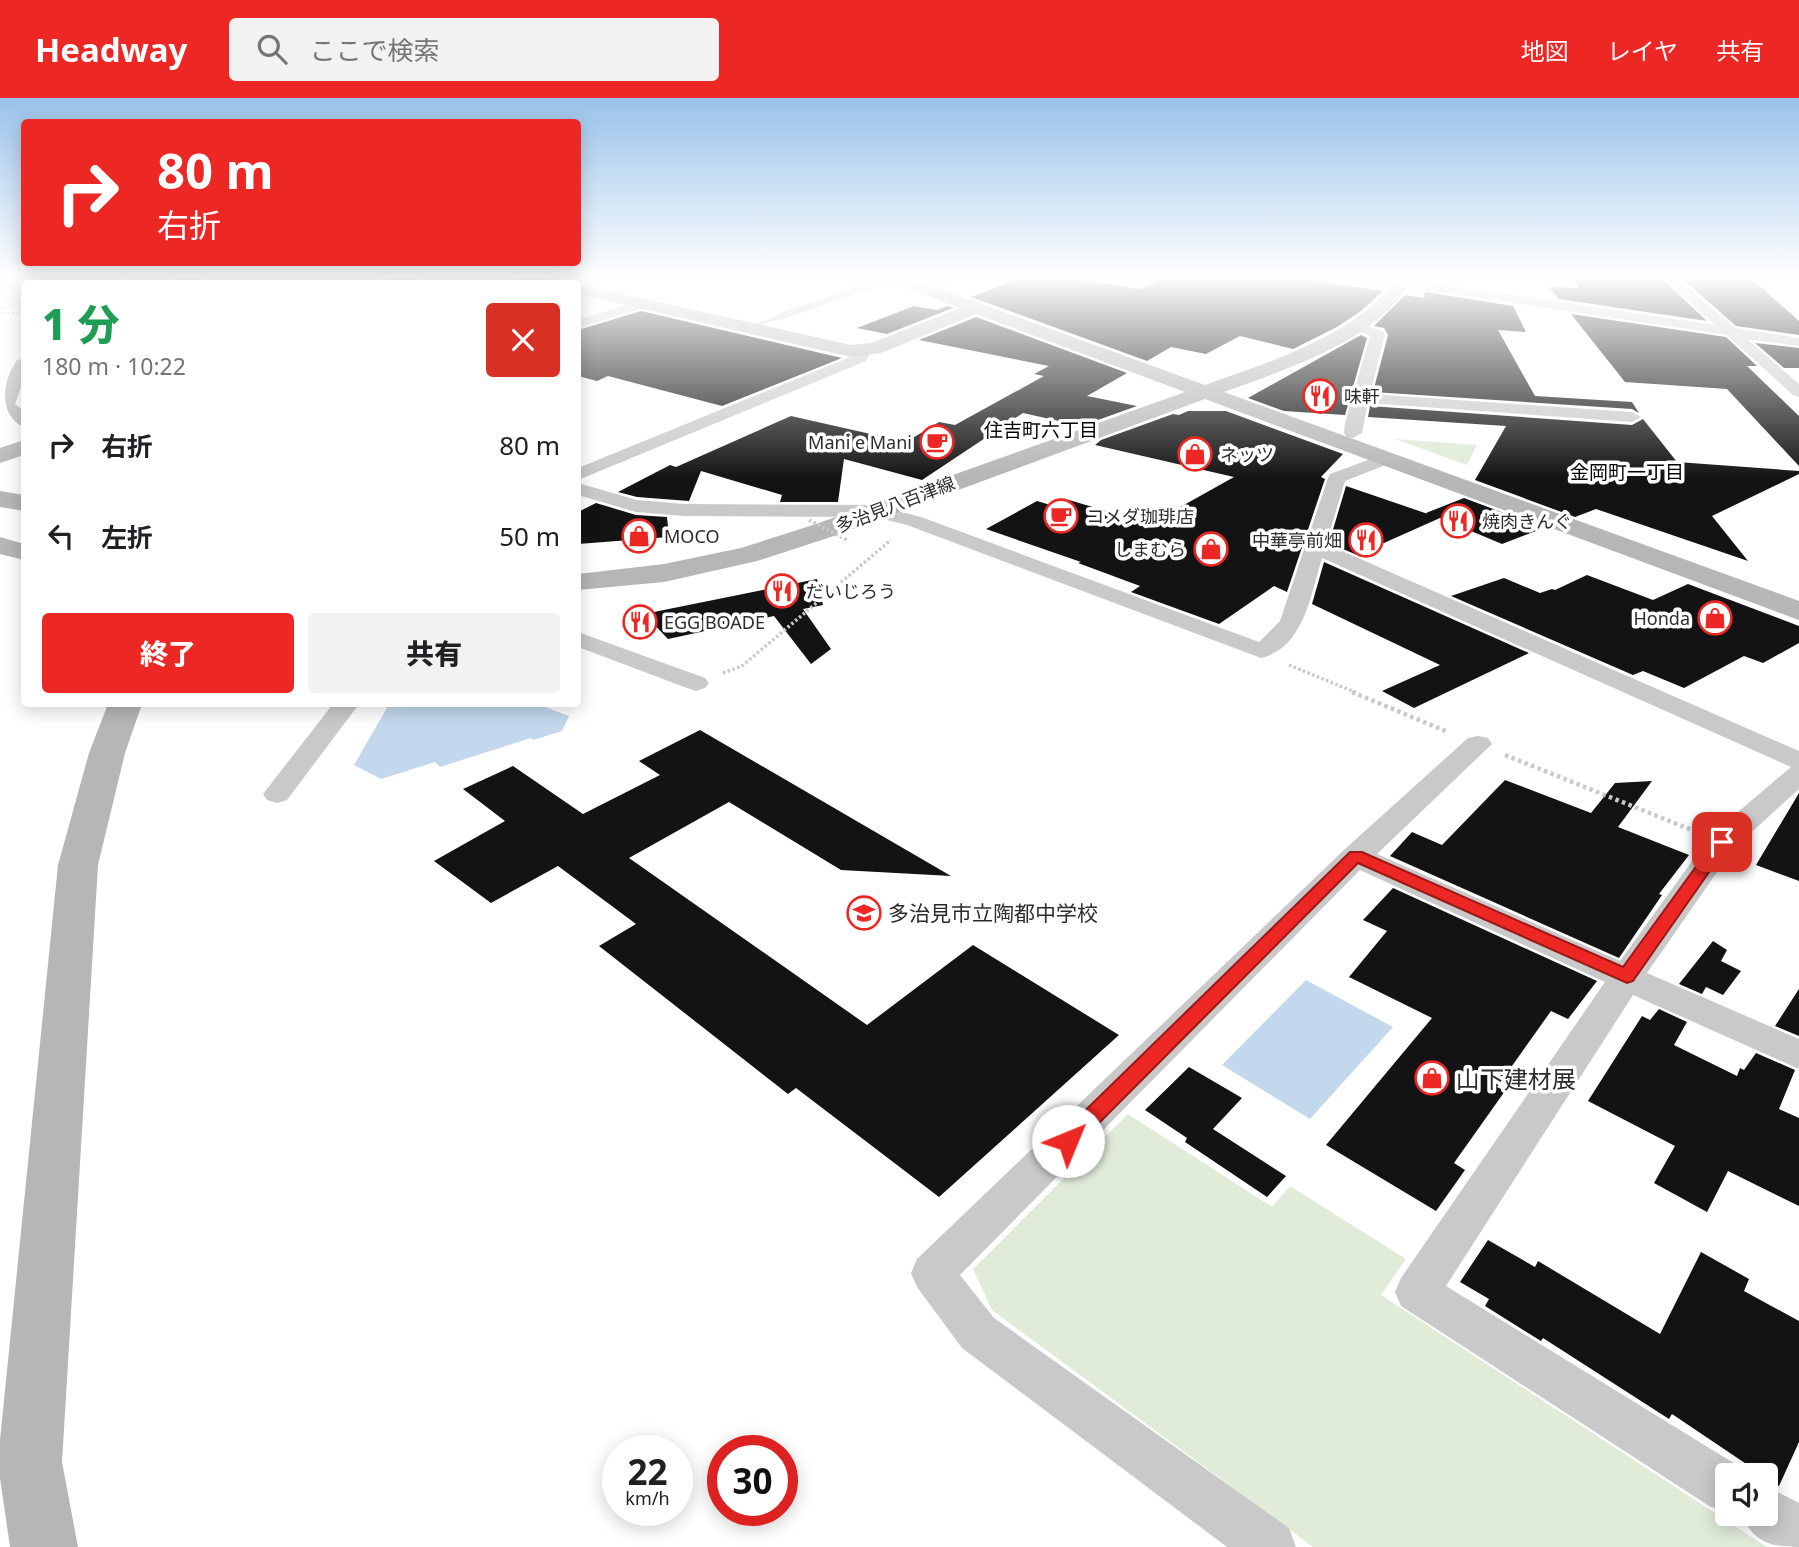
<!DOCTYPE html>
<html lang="ja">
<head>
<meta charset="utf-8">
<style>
  :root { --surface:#fff; --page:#f2f2f2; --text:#202124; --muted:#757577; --accent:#ed2724 }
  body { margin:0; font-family:"Noto Sans","Noto Sans JP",sans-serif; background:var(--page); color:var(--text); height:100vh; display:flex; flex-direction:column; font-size:26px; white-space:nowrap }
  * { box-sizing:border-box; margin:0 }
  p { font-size:23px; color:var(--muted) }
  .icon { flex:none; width:38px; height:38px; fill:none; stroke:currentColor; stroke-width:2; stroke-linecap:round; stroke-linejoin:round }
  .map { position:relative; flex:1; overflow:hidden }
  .details { position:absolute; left:21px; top:182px; width:560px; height:427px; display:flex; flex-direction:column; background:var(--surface); border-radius:7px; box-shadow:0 4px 18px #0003 }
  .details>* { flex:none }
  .hud { position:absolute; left:21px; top:21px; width:560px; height:147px; border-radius:7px; box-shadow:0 4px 18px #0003; background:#ed2724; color:#fff; overflow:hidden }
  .fabs { position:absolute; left:1715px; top:1365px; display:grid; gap:14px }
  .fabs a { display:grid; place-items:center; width:63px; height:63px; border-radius:7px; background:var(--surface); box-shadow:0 4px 18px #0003; font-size:35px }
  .speed { position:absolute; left:602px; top:1337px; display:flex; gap:14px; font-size:35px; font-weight:700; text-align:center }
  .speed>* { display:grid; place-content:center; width:91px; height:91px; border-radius:50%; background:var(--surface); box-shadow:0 4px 18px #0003; line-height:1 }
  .speed small { font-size:18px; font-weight:400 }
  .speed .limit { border:10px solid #d22; background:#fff; color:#111 }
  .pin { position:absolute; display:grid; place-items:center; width:60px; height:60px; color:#fff; margin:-30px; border-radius:14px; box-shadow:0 4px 10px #0006 }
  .me { position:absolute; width:77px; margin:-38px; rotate:45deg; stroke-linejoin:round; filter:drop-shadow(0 0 5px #0008) }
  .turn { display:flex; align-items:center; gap:24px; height:147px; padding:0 21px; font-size:32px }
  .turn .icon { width:91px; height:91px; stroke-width:2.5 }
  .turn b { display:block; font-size:49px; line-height:60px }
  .round { display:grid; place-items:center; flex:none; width:74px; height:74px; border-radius:7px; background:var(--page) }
  .headline { display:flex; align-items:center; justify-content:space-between; height:119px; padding:0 21px }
  h1 { font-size:42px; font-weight:800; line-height:52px; color:#1e9e55 }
  .primary-button { display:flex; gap:14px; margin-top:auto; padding:14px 21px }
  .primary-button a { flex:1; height:80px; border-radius:7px; background:var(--accent); color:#fff; font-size:28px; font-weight:800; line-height:80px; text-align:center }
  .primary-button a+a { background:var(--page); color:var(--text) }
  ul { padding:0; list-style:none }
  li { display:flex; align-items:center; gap:21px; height:91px; padding:0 21px }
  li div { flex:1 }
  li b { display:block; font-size:26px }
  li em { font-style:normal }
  header { display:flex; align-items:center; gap:42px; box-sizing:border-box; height:98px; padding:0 35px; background:var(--accent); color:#fff }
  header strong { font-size:33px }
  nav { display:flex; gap:38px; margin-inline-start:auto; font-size:24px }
  .search { width:490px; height:63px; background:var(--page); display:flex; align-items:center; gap:18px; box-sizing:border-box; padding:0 24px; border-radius:7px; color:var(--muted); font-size:26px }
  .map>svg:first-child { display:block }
  .green { fill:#e0ebd8 }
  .water { fill:#c3d8ec }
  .building { fill:#131313 }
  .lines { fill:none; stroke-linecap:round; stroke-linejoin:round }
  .path-far2 { stroke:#c9c9c9; stroke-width:2; stroke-dasharray:2 2; stroke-linecap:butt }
  .path-far1 { stroke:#c9c9c9; stroke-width:3.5; stroke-dasharray:2.5 2.5; stroke-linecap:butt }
  .path { stroke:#c9c9c9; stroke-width:4.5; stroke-dasharray:3.5 3.5; stroke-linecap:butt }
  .lane { fill:#c9c9c9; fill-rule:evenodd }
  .street { fill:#c9c9c9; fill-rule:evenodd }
  .secondary { fill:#b6b6b6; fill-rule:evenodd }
  .path-bridge { stroke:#c9c9c9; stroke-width:3.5; stroke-dasharray:2.5 2.5; stroke-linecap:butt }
  .lane-bridge { stroke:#c9c9c9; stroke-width:7 }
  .route { fill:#ed2724; stroke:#9a1917; stroke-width:2 }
  .labels { text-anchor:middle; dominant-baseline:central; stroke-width:7; stroke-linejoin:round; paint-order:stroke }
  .far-poi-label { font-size:18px; fill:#2c2c2c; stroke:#fff; text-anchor:start }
  .far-street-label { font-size:18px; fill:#2c2c2c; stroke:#fff }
  .far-neighbourhood-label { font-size:19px; fill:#000; stroke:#fff }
  .poi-label { font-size:21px; fill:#2c2c2c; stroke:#fff; text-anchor:start }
  .near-poi-label { font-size:24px; fill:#2c2c2c; stroke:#fff; text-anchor:start }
</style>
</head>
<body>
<header>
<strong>Headway</strong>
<div class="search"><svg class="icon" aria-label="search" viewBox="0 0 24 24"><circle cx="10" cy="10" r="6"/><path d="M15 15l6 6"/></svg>ここで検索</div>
<nav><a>地図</a><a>レイヤ</a><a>共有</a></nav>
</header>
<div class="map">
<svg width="1799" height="1449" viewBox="0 0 1799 1449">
  <rect width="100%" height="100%" fill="#fff"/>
  <path class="green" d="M 0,177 L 67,177 L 35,185 L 24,186 L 24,188 L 0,195 Z
    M 1395,341 L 1477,347 L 1467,367 Z
    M 1128,1016 L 1272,1109 L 1290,1088 L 1406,1161 L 1381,1197 L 1767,1449 L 1313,1449 L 992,1212 L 973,1171 Z"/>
  <path class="water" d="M 394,606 L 537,606 L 569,618 L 562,633 L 533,642 L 531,640 L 440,669 L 435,664 L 381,681 L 354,667 L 388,608 Z
    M 1306,882 L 1393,929 L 1310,1021 L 1222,967 Z"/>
  <path class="building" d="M 1029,177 L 1055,177 L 1139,191 L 1172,177 L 1278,177 L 1383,193 L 1361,213 L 1337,229 L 1293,251 L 1240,238 L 1206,256 L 1171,249 L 1147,263 L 971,199 Z
    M 1570,177 L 1658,177 L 1707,223 L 1559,201 L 1549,189 L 1579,190 Z
    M 1678,177 L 1743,177 L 1753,182 L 1799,223 L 1799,237 L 1736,228 Z
    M 1425,194 L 1513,208 L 1526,234 L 1498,232 L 1535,298 L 1632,304 L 1639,315 L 1632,311 L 1373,294 L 1388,237 L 1384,230 L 1374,228 L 1405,197 L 1424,200 Z
    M 914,208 L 937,212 L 948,208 L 953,210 L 887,236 L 857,230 Z
    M 641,213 L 842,260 L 722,308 L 608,278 L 597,283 L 578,278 L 578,232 Z
    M 1571,216 L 1726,239 L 1757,268 L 1747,268 L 1799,318 L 1799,368 L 1727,291 L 1625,284 Z
    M 976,219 L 1127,275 L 1087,298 L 1137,308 L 1081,328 L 1023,315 L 922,382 L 844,361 L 838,404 L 780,404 L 782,397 L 701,373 L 689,403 L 637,399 L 618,394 L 670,367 L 676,369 L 791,318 L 906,344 L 939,324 L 955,327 L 1044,278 L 1034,276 L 1049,268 L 919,242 Z
    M 1361,237 L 1367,240 L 1345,317 L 1284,313 L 1248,300 Z
    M 1755,245 L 1799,250 L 1799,270 L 1784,270 Z
    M 1370,308 L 1632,327 L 1643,321 L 1677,364 L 1799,373 L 1799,376 L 1712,418 L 1748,463 L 1596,411 L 1575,419 L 1475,382 L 1506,328 L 1368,319 Z
    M 1188,313 L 1226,313 L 1343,356 L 1321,379 L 1325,381 L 1287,494 L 1274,488 L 1219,526 L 1131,494 L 1140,488 L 1078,465 L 1081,464 L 986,431 L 1037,403 L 1057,409 L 1069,402 L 1150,426 L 1234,379 L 1095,347 L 1101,342 L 1173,316 L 1179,317 Z
    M 1346,388 L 1428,416 L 1426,415 L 1464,400 L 1544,430 L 1502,446 L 1440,420 L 1357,457 L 1329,445 Z
    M 596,405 L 636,417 L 667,419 L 669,439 L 578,446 L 578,414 Z
    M 1324,464 L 1529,555 L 1414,610 L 1382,593 L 1440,567 L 1312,506 Z
    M 1587,477 L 1653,502 L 1688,486 L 1799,528 L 1799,545 L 1763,565 L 1744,558 L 1684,590 L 1643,573 L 1633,577 L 1451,498 L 1504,480 L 1540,495 L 1552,491 L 1555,492 Z
    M 817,481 L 823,507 L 803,511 L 831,551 L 811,566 L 774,518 L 668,541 L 644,516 Z
    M 700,632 L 951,778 L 841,772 L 729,704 L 629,760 L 867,927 L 973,847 L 1119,937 L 939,1099 L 796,990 L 788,996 L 599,848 L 636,826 L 558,768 L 491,805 L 434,763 L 505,723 L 463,691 L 513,668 L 583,716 L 660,677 L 639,663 Z
    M 1505,682 L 1591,715 L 1615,685 L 1652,683 L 1618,729 L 1689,757 L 1659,796 L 1662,797 L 1619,860 L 1390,758 L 1412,734 L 1442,747 Z
    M 1799,695 L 1799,783 L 1756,767 Z
    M 1393,790 L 1597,883 L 1568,921 L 1551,913 L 1497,989 L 1505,993 L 1454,1065 L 1465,1072 L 1436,1113 L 1326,1047 L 1432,920 L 1349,879 L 1387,833 L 1363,822 Z
    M 1713,843 L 1727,852 L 1721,863 L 1741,873 L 1723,897 L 1706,889 L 1702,896 L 1679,886 Z
    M 1799,891 L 1799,938 L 1775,928 Z
    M 1659,911 L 1687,924 L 1674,947 L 1737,978 L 1740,970 L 1744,972 L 1756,955 L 1795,972 L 1779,1011 L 1799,1020 L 1799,1108 L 1728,1073 L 1707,1114 L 1654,1085 L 1675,1048 L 1588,1003 L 1642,918 L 1650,922 Z
    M 1189,969 L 1242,1000 L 1213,1031 L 1286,1078 L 1267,1099 L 1185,1044 L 1187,1040 L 1145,1012 Z
    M 1488,1142 L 1535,1169 L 1538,1163 L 1660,1236 L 1701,1154 L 1749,1181 L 1744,1193 L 1799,1223 L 1799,1344 L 1779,1388 L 1672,1316 L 1669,1321 L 1543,1240 L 1541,1243 L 1485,1208 L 1489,1201 L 1460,1184 Z"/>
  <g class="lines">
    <path class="path-far2" d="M 105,186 L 134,177
      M 0,210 L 24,204
      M 0,215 L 24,215"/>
    <path class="path-far1" d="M 1289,567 L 1357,595
      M 723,575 L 742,568 L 891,442"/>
    <path class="path" d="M 1352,594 L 1448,634
      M 1505,657 L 1692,732"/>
    <path class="lane" d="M 969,177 L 981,177 L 932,187 L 929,185 Z
      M 777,218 L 782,219 L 751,231 L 746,230 Z"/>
    <path class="street" d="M 413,177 L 419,181 L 417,184 L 368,186 L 374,182 Z
      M 1348,177 L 1378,177 L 1715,227 L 1661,177 L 1674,177 L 1735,230 L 1799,240 L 1799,248 L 1747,241 L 1799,286 L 1799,299 L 1793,297 L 1727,237 L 1354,181 Z
      M 641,202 L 646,203 L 646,209 L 578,230 L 578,222 Z
      M 1355,225 L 1383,233 L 1385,236 L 1370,296 L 1632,314 L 1641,319 L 1632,324 L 1368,305 L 1362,335 L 1353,340 L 1347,339 L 1344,335 L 1345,325 L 1370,238 L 1348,229 Z
      M 864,249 L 871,253 L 866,263 L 578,382 L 578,370 L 855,257 L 859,250 Z
      M 1387,355 L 1393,356 L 1396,360 L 1393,364 L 1345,383 L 1326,446 L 1799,653 L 1799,691 L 1733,751 L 1647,875 L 1799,941 L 1799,971 L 1633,897 L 1446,1188 L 1745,1372 L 1747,1377 L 1727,1377 L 1727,1415 L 1709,1408 L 1401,1208 L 1395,1194 L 1401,1180 L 1605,884 L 1360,772 L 960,1177 L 994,1220 L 1289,1430 L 1296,1449 L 1227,1449 L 962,1250 L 917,1189 L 911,1175 L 917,1161 L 1345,751 L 1468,640 L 1478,638 L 1488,640 L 1492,646 L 1377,756 L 1620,863 L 1711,737 L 1791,669 L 1322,460 C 1311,496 1304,550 1261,560 L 907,427 L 875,419 L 684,418 L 636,414 L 578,397 L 578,385 L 637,402 L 684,406 L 875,407 L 921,419 L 1259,544 L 1280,523 L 1328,380 L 1330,376 Z
      M 578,534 L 705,580 L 709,585 L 705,590 L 696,593 L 687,590 L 578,549 Z
      M 333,606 L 359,606 L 287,702 L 277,705 L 267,702 L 263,696 Z
      M 1766,1388 L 1799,1405 L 1799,1449 C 1770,1449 1753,1444 1741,1416 L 1766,1416 Z"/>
    <path class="secondary" d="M 183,177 L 208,177 C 196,188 176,186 160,186 Z
      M 506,177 L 534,177 L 558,182 L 560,186 L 529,186 L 508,180 Z
      M 878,177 L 901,177 L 1205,287 C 1265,266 1366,234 1398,177 L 1414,177 C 1385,241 1286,271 1224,294 L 1799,503 L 1799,522 L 1205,301 L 834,438 L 757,463 L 664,484 L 578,492 L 578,476 L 664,466 L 741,450 L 816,426 L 1185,294 L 976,216 L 881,255 L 851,259 L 578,196 L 578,186 L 851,247 L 871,245 L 960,210 L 880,180 Z
      M 24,260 L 24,281 L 15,306 L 24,313 L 24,329 C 0,319 0,286 17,262 Z
      M 24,342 L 24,357 L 0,365 L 0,350 Z
      M 0,393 L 24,397 L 24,413 L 0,409 Z
      M 0,439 L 24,446 L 24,462 L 0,456 Z
      M 108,606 L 142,606 L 125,655 L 98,767 L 62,1364 L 78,1449 L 10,1449 L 0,1380 L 0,1342 L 58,767 L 89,655 Z"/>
    <path class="path-bridge" d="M 809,422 L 849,443"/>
    <path class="lane-bridge" d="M 779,219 L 899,177"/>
  </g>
  <linearGradient id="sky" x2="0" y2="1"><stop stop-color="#99c2ea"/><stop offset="0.47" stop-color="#fff"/><stop offset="1" stop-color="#fff" stop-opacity="0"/></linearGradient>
  <rect width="1799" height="380" fill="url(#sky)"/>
  <path class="route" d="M 1722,739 L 1730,744 L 1633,883 L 1627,885 L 1358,765 L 1075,1049 L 1068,1051 L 1060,1049 L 1057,1043 L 1060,1037 L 1350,754 L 1362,754 L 1623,869 L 1716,741 Z"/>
  <defs>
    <symbol id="restaurant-ring" viewBox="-11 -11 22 22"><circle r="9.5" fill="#fff" stroke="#ed2724" stroke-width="1.5"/><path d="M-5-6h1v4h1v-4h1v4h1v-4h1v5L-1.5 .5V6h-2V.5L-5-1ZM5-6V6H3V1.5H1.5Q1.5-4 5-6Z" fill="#ed2724"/></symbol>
    <symbol id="cafe-ring" viewBox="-11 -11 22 22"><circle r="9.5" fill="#fff" stroke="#ed2724" stroke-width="1.5"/><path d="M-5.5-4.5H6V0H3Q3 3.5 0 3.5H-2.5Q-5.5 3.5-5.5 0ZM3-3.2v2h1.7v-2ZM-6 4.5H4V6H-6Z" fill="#ed2724"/></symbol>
    <symbol id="shop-ring" viewBox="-11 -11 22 22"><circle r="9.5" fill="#fff" stroke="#ed2724" stroke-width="1.5"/><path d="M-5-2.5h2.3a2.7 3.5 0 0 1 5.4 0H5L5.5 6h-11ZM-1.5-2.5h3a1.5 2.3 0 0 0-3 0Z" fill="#ed2724"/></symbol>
    <symbol id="school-ring" viewBox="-11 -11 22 22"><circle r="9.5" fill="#fff" stroke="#ed2724" stroke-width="1.5"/><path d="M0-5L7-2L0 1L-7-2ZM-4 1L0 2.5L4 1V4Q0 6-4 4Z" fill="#ed2724"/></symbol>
  </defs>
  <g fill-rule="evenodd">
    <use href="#restaurant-ring" x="1301" y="279" width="38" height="38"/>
    <use href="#cafe-ring" x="918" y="325" width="38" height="38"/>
    <use href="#shop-ring" x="1176" y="337" width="38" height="38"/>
    <use href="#cafe-ring" x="1042" y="399" width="38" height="38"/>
    <use href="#restaurant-ring" x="1439" y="404" width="38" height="38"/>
    <use href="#shop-ring" x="620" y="419" width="38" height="38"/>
    <use href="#restaurant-ring" x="1347" y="423" width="38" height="38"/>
    <use href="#shop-ring" x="1192" y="432" width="38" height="38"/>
    <use href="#restaurant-ring" x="763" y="474" width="38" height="38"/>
    <use href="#shop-ring" x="1696" y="501" width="38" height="38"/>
    <use href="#restaurant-ring" x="621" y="505" width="38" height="38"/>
    <use href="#school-ring" x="845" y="796" width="38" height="38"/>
    <use href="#shop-ring" x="1413" y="961" width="38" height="38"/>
  </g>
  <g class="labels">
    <g class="far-poi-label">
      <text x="1344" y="298">味軒</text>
      <text x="912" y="344" text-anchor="end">Mani e Mani</text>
      <text x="1220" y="356">ネッツ</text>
      <text x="1086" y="418">コメダ珈琲店</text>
      <text x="1482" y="423">焼肉きんぐ</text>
      <text x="664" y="438">MOCO</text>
      <text x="1342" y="442" text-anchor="end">中華亭前畑</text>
      <text x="1186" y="451" text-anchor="end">しまむら</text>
      <text x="806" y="493">だいじろう</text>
      <text x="1690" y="520" text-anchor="end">Honda</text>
      <text x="664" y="524">EGG BOADE</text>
    </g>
    <g class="far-street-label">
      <text transform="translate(895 406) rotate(-21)">多治見八百津線</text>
    </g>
    <g class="far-neighbourhood-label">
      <text x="1041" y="332">住吉町六丁目</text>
      <text x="1627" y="374">金岡町一丁目</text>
    </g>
    <g class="poi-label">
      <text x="888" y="815">多治見市立陶都中学校</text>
    </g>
    <g class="near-poi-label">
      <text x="1456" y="980">山下建材展</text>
    </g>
  </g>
</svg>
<div class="fabs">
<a><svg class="icon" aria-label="sound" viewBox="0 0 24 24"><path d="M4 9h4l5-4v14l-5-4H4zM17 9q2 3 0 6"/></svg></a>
</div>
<div class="speed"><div>22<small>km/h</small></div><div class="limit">30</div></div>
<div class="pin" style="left:1722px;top:744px;background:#d93025"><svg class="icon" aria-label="arrive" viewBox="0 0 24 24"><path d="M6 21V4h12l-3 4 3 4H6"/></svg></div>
<svg class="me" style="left:1068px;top:1043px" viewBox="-20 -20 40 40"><circle r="19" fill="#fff"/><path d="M0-13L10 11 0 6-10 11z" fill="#ed2724"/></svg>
<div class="hud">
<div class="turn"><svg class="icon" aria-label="right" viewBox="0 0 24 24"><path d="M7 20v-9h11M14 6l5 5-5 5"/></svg><div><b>80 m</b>右折</div></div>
</div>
<section class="details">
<div class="headline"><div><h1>1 分</h1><p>180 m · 10:22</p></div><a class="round" style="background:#d93025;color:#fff"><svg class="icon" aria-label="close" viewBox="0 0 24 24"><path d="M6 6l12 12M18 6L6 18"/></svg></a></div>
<ul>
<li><svg class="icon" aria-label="right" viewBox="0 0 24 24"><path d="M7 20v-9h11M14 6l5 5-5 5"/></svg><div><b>右折</b></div><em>80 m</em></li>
<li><svg class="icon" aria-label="left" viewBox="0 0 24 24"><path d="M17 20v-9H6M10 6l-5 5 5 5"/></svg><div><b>左折</b></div><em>50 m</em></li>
</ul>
<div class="primary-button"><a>終了</a><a>共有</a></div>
</section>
</div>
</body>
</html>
